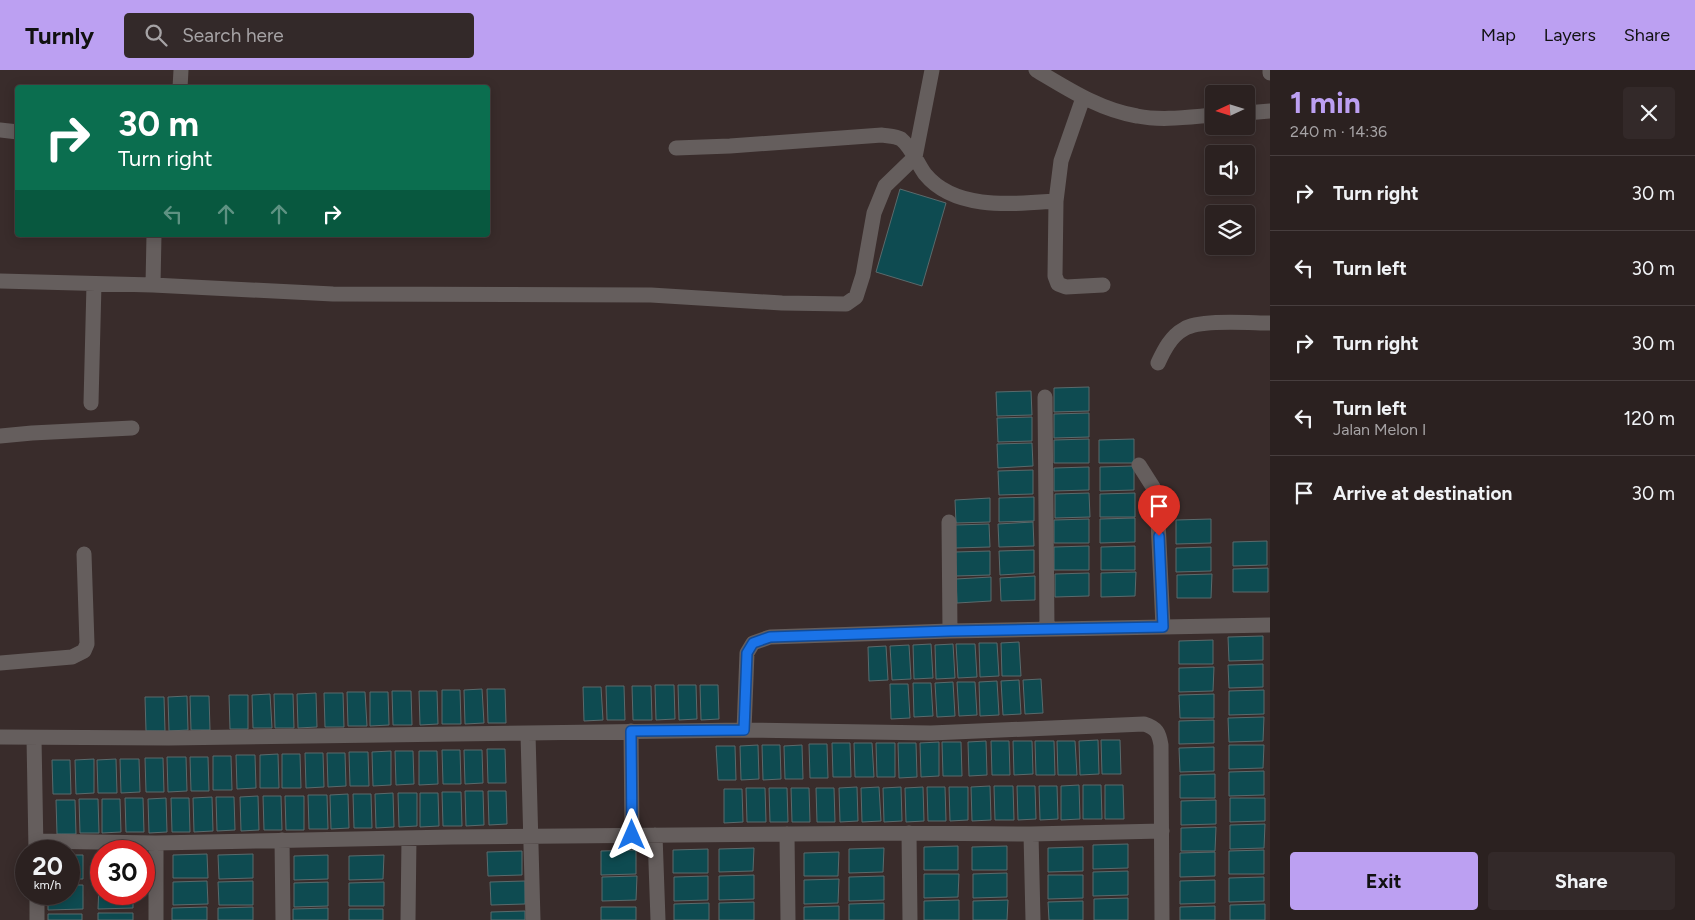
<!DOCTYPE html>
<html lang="en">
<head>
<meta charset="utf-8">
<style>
  :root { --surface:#2b2120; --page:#332929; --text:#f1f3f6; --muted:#a6a3a5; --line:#473e3e; --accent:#bca0f2 }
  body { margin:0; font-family:Figtree,sans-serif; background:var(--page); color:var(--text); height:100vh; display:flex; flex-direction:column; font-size:19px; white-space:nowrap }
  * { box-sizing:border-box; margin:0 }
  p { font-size:16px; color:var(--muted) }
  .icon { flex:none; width:28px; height:28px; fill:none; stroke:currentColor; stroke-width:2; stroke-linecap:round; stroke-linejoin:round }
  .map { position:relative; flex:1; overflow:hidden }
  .details { display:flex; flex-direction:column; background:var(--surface); width:425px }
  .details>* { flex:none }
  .top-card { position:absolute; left:15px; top:15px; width:475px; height:152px; border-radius:5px; box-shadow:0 2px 12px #0003,0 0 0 1px var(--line); background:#0b6e4f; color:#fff; overflow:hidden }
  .needle { width:32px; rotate:266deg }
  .tools { position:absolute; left:1205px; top:15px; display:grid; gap:10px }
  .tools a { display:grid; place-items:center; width:50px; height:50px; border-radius:5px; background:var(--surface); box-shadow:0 2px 12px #0003,0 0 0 1px var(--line); font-size:25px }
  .speed { position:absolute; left:15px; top:770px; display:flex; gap:10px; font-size:25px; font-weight:700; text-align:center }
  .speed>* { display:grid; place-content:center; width:65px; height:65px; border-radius:50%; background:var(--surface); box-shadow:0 2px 12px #0003,0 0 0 1px var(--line); line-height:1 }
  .speed small { font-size:12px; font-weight:400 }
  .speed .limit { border:8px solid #d22; background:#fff; color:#111 }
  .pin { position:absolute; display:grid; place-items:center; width:42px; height:42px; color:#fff; margin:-51px -21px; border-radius:50% 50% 50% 0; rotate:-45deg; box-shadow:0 0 5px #0007 }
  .pin .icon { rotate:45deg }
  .me { position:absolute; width:55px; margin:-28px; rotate:0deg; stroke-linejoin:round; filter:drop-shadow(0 0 4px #0008) }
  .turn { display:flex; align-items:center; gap:18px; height:105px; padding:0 20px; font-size:22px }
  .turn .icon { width:65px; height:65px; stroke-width:2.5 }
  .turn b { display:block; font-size:35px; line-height:42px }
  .lanes { display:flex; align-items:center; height:48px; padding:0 20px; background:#0003; justify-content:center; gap:25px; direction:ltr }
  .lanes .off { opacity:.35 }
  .round { display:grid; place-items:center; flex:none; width:52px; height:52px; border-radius:5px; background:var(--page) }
  .summary { display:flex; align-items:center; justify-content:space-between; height:85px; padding:0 20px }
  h1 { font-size:30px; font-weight:700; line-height:38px; color:var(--accent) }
  .button { display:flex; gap:10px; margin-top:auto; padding:10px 20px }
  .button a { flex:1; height:58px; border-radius:5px; background:var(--accent); color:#111; font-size:20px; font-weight:700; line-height:58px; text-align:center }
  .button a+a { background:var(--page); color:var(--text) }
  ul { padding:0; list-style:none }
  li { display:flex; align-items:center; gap:15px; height:75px; padding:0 20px; border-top:1px solid var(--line) }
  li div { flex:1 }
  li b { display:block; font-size:19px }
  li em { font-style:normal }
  header { display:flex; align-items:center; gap:30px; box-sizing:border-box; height:70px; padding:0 25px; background:var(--accent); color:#111 }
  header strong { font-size:24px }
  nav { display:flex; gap:28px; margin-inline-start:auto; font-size:18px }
  .search { width:350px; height:45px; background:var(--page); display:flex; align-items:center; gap:12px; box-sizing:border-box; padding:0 18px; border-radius:5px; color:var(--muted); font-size:19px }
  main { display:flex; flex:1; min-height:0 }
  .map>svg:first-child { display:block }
  .building { fill:#0e4b51; stroke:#5a6a6c }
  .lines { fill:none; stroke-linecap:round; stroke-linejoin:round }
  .street { stroke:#655e5d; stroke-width:15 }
  .route-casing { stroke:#114b97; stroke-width:12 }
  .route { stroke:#1a73e8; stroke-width:9 }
</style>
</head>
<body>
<header>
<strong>Turnly</strong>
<div class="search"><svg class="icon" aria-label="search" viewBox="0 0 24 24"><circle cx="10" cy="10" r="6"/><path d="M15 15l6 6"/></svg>Search here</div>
<nav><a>Map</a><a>Layers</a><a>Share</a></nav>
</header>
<main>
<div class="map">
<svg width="1270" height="850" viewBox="0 0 1270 850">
  <rect width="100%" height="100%" fill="#392c2b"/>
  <path class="building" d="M 900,119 L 946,133 L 922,216 L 876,202 Z
    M 1089,317 L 1089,341 L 1054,342 L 1054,318 Z
    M 1031,321 L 1032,345 L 997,346 L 996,322 Z
    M 1089,343 L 1089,367 L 1054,368 L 1054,344 Z
    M 1032,347 L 1032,371 L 998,372 L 997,348 Z
    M 1089,369 L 1089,393 L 1054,393 L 1054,370 Z
    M 1134,369 L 1134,393 L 1099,393 L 1099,370 Z
    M 1032,373 L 1033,396 L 998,398 L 997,374 Z
    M 1134,396 L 1134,420 L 1100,421 L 1100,397 Z
    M 1089,397 L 1089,420 L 1054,421 L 1054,398 Z
    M 1033,400 L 1033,424 L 999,425 L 998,401 Z
    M 1089,423 L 1090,447 L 1055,448 L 1055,424 Z
    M 1135,423 L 1135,447 L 1100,447 L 1100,424 Z
    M 1034,427 L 1034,451 L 999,452 L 999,428 Z
    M 990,428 L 990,452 L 956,453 L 955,430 Z
    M 1135,448 L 1135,472 L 1100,473 L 1100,449 Z
    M 1089,449 L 1089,473 L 1054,473 L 1054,450 Z
    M 1211,449 L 1211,473 L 1176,474 L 1176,450 Z
    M 1033,452 L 1034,476 L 999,477 L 998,454 Z
    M 989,454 L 990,477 L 955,478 L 955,455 Z
    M 1267,471 L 1267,495 L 1233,496 L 1233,472 Z
    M 1089,476 L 1089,500 L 1054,500 L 1054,477 Z
    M 1135,476 L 1135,500 L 1101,500 L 1101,477 Z
    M 1211,477 L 1211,501 L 1176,502 L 1176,478 Z
    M 1034,480 L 1034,503 L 1000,505 L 999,481 Z
    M 990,481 L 990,505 L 956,506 L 955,482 Z
    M 1268,498 L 1268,522 L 1233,522 L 1233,499 Z
    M 1136,502 L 1135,526 L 1101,527 L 1101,503 Z
    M 1089,503 L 1089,526 L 1055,527 L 1055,504 Z
    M 1212,504 L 1211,528 L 1177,528 L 1177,505 Z
    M 1035,506 L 1035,530 L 1001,531 L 1000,508 Z
    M 991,507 L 991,531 L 957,533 L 956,509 Z
    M 1263,566 L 1263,590 L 1229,591 L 1228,567 Z
    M 1213,570 L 1213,594 L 1179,594 L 1179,571 Z
    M 1019,572 L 1021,606 L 1002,606 L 1001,573 Z
    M 979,573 L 997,573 L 999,606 L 980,607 Z
    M 931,574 L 933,608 L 914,609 L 913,575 Z
    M 953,574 L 955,608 L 936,609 L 935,575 Z
    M 956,574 L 975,574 L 977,607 L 958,608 Z
    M 909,575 L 911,609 L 892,610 L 890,576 Z
    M 886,576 L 888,610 L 869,611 L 868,577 Z
    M 1263,594 L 1263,617 L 1229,618 L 1228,595 Z
    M 1214,597 L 1213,621 L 1179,622 L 1179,598 Z
    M 1041,609 L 1043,643 L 1025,644 L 1023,610 Z
    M 1019,610 L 1021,644 L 1003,645 L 1001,611 Z
    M 997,611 L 999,645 L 980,646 L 979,612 Z
    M 953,612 L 955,646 L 937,647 L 935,613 Z
    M 957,612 L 975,612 L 977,645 L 959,646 Z
    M 913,613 L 931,613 L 933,646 L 914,647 Z
    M 890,614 L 908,614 L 910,648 L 891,649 Z
    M 655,615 L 674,615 L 675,649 L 656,650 Z
    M 678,615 L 696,615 L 697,649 L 679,650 Z
    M 700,615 L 718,615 L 719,649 L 701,650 Z
    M 606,616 L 624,616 L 625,650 L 607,650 Z
    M 632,616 L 651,616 L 652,650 L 633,650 Z
    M 583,617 L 601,617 L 603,650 L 584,651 Z
    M 482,619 L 484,653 L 465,654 L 464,620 Z
    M 487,619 L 505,619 L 506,653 L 488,653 Z
    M 442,620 L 460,620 L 461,654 L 442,654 Z
    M 1264,620 L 1264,644 L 1229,645 L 1229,621 Z
    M 392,621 L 411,621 L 412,655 L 393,655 Z
    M 419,621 L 437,621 L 438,654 L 420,655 Z
    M 347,622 L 365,622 L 367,656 L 348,656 Z
    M 370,622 L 388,622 L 389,655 L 370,656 Z
    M 316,623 L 317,657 L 298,658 L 297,624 Z
    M 324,623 L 343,623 L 344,657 L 325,657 Z
    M 270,624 L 272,658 L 253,658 L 252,625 Z
    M 274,624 L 293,624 L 294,658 L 275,658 Z
    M 1214,624 L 1214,648 L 1180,648 L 1179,625 Z
    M 229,625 L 248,625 L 248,659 L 230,659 Z
    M 187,626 L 188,660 L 169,661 L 168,627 Z
    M 190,626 L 209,626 L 210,660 L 191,660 Z
    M 145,627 L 164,627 L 165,661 L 146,661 Z
    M 1264,647 L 1263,671 L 1229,672 L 1228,648 Z
    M 1214,650 L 1214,673 L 1179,674 L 1179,651 Z
    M 1098,670 L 1099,704 L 1080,705 L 1079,671 Z
    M 1101,670 L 1120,670 L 1121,704 L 1102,704 Z
    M 986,671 L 987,705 L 969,706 L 968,672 Z
    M 991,671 L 1009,671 L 1010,705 L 992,705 Z
    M 1013,671 L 1032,671 L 1033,704 L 1014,705 Z
    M 1035,671 L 1054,671 L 1055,705 L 1036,705 Z
    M 1057,671 L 1075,671 L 1077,705 L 1058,705 Z
    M 939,672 L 939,706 L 921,707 L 920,673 Z
    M 942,672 L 961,672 L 962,706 L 943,706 Z
    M 832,673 L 850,673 L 851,707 L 833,707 Z
    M 854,673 L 872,673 L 874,707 L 855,707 Z
    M 876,673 L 895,673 L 895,707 L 877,707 Z
    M 898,673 L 916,673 L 917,707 L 899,708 Z
    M 809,674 L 827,674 L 828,708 L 810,708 Z
    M 758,675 L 759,709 L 741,710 L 740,676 Z
    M 762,675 L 780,675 L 781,709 L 763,710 Z
    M 802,675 L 803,709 L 785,709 L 784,676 Z
    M 1229,675 L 1264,675 L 1263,698 L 1229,699 Z
    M 716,676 L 735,676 L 736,710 L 718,710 Z
    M 1214,677 L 1214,701 L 1180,702 L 1179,678 Z
    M 487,679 L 505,679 L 506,713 L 488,713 Z
    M 442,680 L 460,680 L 461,714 L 443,714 Z
    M 464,680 L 482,680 L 483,713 L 465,714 Z
    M 391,681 L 391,715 L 373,716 L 372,682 Z
    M 395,681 L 413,681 L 414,714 L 396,715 Z
    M 419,681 L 437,681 L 438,714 L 419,715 Z
    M 349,682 L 368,682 L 369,716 L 350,716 Z
    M 305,683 L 323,683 L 324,717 L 306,718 Z
    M 327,683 L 345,683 L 346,716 L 328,717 Z
    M 278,684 L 279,718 L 260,718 L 260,685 Z
    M 282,684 L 300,684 L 301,718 L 282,718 Z
    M 236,685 L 255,685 L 256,718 L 237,719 Z
    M 213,686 L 231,686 L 232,720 L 213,720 Z
    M 167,687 L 186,687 L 187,721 L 168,722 Z
    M 190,687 L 208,687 L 209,721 L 191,721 Z
    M 145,688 L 163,688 L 164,722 L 146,722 Z
    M 94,689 L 94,723 L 76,724 L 75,690 Z
    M 116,689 L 117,723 L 98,723 L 97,690 Z
    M 120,689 L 139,689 L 140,722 L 121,723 Z
    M 52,690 L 70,690 L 71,724 L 53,724 Z
    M 1264,701 L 1264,725 L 1229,726 L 1229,702 Z
    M 1215,704 L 1215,728 L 1180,728 L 1180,705 Z
    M 1079,715 L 1080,749 L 1061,750 L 1061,716 Z
    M 1083,715 L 1101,715 L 1102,749 L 1083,749 Z
    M 1105,715 L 1123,715 L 1124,749 L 1105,749 Z
    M 990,716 L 991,750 L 972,751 L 971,717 Z
    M 994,716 L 1013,716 L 1014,750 L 995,750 Z
    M 1017,716 L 1035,716 L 1036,749 L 1018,750 Z
    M 1039,716 L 1057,716 L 1058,749 L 1040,750 Z
    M 857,717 L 858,751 L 840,752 L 839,718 Z
    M 879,717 L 881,751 L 862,752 L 861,718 Z
    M 901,717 L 902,751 L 884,752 L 883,718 Z
    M 923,717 L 924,751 L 906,752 L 905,718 Z
    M 927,717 L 945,717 L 946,751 L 928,751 Z
    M 949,717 L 968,717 L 968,750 L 950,751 Z
    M 746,718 L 765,718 L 766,752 L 747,752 Z
    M 769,718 L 787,718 L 788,752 L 770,752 Z
    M 791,718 L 809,718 L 810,752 L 792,752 Z
    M 816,718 L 834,718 L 835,752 L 817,752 Z
    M 724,719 L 742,719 L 743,752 L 724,753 Z
    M 465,721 L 483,721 L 484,755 L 466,756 Z
    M 488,721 L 506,721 L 507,754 L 489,755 Z
    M 442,722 L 461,722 L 462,756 L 443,756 Z
    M 393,723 L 394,757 L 376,758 L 375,724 Z
    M 398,723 L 417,723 L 417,756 L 399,757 Z
    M 420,723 L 438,723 L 439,756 L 420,757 Z
    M 348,724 L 349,758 L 331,759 L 330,725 Z
    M 353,724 L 371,724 L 372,758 L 354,758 Z
    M 308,725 L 327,725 L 328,759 L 309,759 Z
    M 258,726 L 259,760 L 241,761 L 240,727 Z
    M 263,726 L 281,726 L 282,760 L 264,760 Z
    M 285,726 L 304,726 L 304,760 L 286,760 Z
    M 212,727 L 213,761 L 194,762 L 193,728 Z
    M 216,727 L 234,727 L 235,760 L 217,761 Z
    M 125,728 L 143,728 L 144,762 L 126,762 Z
    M 166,728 L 167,762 L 149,763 L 148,729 Z
    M 171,728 L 189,728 L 190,762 L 172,762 Z
    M 1230,728 L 1265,728 L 1265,751 L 1230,752 Z
    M 79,729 L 98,729 L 99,763 L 80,763 Z
    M 102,729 L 120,729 L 121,762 L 102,763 Z
    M 56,730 L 75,730 L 76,764 L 57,764 Z
    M 1216,730 L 1216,754 L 1181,755 L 1181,731 Z
    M 1265,754 L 1264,778 L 1230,779 L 1230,755 Z
    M 1216,757 L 1215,781 L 1181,781 L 1181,758 Z
    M 1128,774 L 1128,798 L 1093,799 L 1093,775 Z
    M 958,776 L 958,800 L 924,800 L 924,777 Z
    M 1007,776 L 1007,800 L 972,800 L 972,777 Z
    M 1083,777 L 1083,801 L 1048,802 L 1048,778 Z
    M 754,778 L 753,801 L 719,802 L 719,779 Z
    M 884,778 L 883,802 L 849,803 L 849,779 Z
    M 708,779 L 708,803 L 673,803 L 673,780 Z
    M 636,780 L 636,804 L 601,805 L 601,781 Z
    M 1264,780 L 1264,804 L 1229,804 L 1229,781 Z
    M 522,781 L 522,805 L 488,806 L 487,782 Z
    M 839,782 L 838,806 L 804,806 L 804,783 Z
    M 1215,782 L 1215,806 L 1180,807 L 1180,783 Z
    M 207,784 L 208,808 L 173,808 L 173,785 Z
    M 253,784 L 253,808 L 219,809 L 218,785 Z
    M 69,785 L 83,785 L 83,809 L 69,809 Z
    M 98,785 L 101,785 L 101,808 L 98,808 Z
    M 328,785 L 328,809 L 294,810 L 294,786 Z
    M 384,785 L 383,809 L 349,810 L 349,786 Z
    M 1128,801 L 1128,825 L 1093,826 L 1093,802 Z
    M 1007,803 L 1007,827 L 973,828 L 973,804 Z
    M 924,804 L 959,804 L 958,827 L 924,828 Z
    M 754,805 L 754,829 L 719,830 L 719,806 Z
    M 1048,805 L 1083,805 L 1083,828 L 1048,829 Z
    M 637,806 L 636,830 L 602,831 L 602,807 Z
    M 708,806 L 708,830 L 674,831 L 674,807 Z
    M 884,806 L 884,830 L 849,831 L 849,807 Z
    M 1264,807 L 1264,831 L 1229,832 L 1229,808 Z
    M 839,809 L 838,833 L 804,834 L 804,810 Z
    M 1215,810 L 1215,833 L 1180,834 L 1180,811 Z
    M 207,811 L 208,834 L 173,835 L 173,812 Z
    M 253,811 L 253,835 L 219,835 L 218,812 Z
    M 525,811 L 525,834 L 491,835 L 490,812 Z
    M 328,812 L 328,836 L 294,837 L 294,813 Z
    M 384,812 L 384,836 L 349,836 L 349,813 Z
    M 69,815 L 83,815 L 83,839 L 48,840 L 48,824 L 69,824 Z
    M 99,815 L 101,815 L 101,824 L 133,824 L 133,838 L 98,839 Z
    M 1128,828 L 1128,850 L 1094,850 L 1094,829 Z
    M 959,830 L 959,850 L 924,850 L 924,831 Z
    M 1008,830 L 1007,850 L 973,850 L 973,831 Z
    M 1083,831 L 1083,850 L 1049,850 L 1048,832 Z
    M 754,832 L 754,850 L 719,850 L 719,833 Z
    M 709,833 L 709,850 L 674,850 L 674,834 Z
    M 884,833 L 884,850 L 849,850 L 849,834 Z
    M 1265,834 L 1265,850 L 1230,850 L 1230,835 Z
    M 839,836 L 839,850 L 804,850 L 804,837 Z
    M 1215,836 L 1215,850 L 1180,850 L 1180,837 Z
    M 207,837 L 207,850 L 172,850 L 172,838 Z
    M 253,837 L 253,850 L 218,850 L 218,838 Z
    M 601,837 L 636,837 L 636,850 L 601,850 Z
    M 328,838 L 328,850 L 293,850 L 293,839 Z
    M 349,839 L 383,839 L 383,850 L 349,850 Z
    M 525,841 L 525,850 L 491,850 L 491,842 Z
    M 98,843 L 133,843 L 133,850 L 98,850 Z
    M 48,844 L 82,844 L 82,850 L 48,850 Z"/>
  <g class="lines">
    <path class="street" d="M 1036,0 C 1068,19 1100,40 1137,46 C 1162,51 1189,47 1214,45
      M 1270,0 L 1270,3
      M 180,18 L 181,0
      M 1083,28 L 1061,91 L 1056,131 L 1055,206 L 1058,214 L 1066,217 L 1103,215
      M 1246,43 L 1270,41
      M 0,60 L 18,62
      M 676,78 L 730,76 L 882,65 C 887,66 896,66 901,69 C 912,78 917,93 925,104 C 955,141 1014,134 1056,131
      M 0,211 L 153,215 L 333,224 L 651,225 L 782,233 L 846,234 L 856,227 L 863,205 L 874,143 L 885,116 L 915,87 L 932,0
      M 153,215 L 154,165
      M 1158,293 C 1164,280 1171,266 1184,259 C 1200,249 1250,253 1270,253
      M 1045,327 L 1047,559
      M 91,333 L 94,214
      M 0,366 L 32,363 L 132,358
      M 1139,395 L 1153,417 L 1157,429 L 1163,557
      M 949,452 L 950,561
      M 0,593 L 72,587 L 84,581 L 87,574 L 84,484
      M 744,660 L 747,583 L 753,573 L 770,567 L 950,561 L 1270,555
      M 631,661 L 632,765
      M 528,664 L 533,850
      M 0,667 L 169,668 L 744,660 L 931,663 L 1144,654 C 1157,658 1159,663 1161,675 L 1162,850
      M 34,668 L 36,780
      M 909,763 L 910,850
      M 787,764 L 788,850
      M 1031,764 L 1033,850
      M 655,765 L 658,850
      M 282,770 L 283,850
      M 36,771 L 156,773 L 452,767 L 909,763 L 1031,764 L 1162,761
      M 37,824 L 37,850
      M 156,850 L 156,773
      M 408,850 L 409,768"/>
  </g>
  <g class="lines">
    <defs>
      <path id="route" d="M 632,765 L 631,661 L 744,660 L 747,583 L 753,573 L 770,567 L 950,561 L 1163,557 L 1159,466"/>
    </defs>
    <use href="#route" class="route-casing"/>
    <use href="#route" class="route"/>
  </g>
</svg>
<div class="tools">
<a><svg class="needle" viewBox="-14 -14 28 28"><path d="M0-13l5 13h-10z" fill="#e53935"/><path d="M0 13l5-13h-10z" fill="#a6a3a5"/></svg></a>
<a><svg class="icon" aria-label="sound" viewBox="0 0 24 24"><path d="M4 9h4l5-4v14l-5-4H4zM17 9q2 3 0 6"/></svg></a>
<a><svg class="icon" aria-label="layers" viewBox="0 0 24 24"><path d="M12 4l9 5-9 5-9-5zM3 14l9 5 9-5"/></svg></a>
</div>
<div class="speed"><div>20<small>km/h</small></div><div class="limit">30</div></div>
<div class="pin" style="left:1159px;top:466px;background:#d93025"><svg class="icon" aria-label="arrive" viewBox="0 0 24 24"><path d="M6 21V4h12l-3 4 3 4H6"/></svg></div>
<svg class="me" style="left:632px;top:765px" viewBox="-20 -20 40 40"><path d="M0-17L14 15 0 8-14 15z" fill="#1a73e8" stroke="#fff" stroke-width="4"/></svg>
<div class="top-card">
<div class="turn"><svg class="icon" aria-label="right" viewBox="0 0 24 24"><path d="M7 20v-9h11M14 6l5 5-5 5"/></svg><div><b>30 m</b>Turn right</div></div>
<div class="lanes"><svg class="icon off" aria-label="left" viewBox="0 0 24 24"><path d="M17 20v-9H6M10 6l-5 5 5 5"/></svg><svg class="icon off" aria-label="ahead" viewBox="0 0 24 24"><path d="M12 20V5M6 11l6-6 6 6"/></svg><svg class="icon off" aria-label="ahead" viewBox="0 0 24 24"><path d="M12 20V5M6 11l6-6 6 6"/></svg><svg class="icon" aria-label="right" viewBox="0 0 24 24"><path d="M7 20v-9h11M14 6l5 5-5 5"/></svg></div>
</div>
</div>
<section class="details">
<div class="summary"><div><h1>1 min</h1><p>240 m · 14:36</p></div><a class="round"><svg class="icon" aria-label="close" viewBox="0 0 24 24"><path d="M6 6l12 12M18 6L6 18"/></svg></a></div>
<ul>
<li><svg class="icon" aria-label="right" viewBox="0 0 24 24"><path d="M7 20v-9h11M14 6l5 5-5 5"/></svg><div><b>Turn right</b></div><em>30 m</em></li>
<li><svg class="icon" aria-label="left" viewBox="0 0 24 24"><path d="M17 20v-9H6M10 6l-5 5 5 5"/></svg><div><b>Turn left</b></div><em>30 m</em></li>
<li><svg class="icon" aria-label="right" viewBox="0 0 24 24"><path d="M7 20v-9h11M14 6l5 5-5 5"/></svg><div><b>Turn right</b></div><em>30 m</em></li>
<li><svg class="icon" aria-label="left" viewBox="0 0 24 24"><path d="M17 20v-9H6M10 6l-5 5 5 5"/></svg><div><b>Turn left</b><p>Jalan Melon I</p></div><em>120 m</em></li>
<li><svg class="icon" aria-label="arrive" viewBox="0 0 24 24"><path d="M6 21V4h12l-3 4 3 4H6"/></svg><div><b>Arrive at destination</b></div><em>30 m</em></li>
</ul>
<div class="button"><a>Exit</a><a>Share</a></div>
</section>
</main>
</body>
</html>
